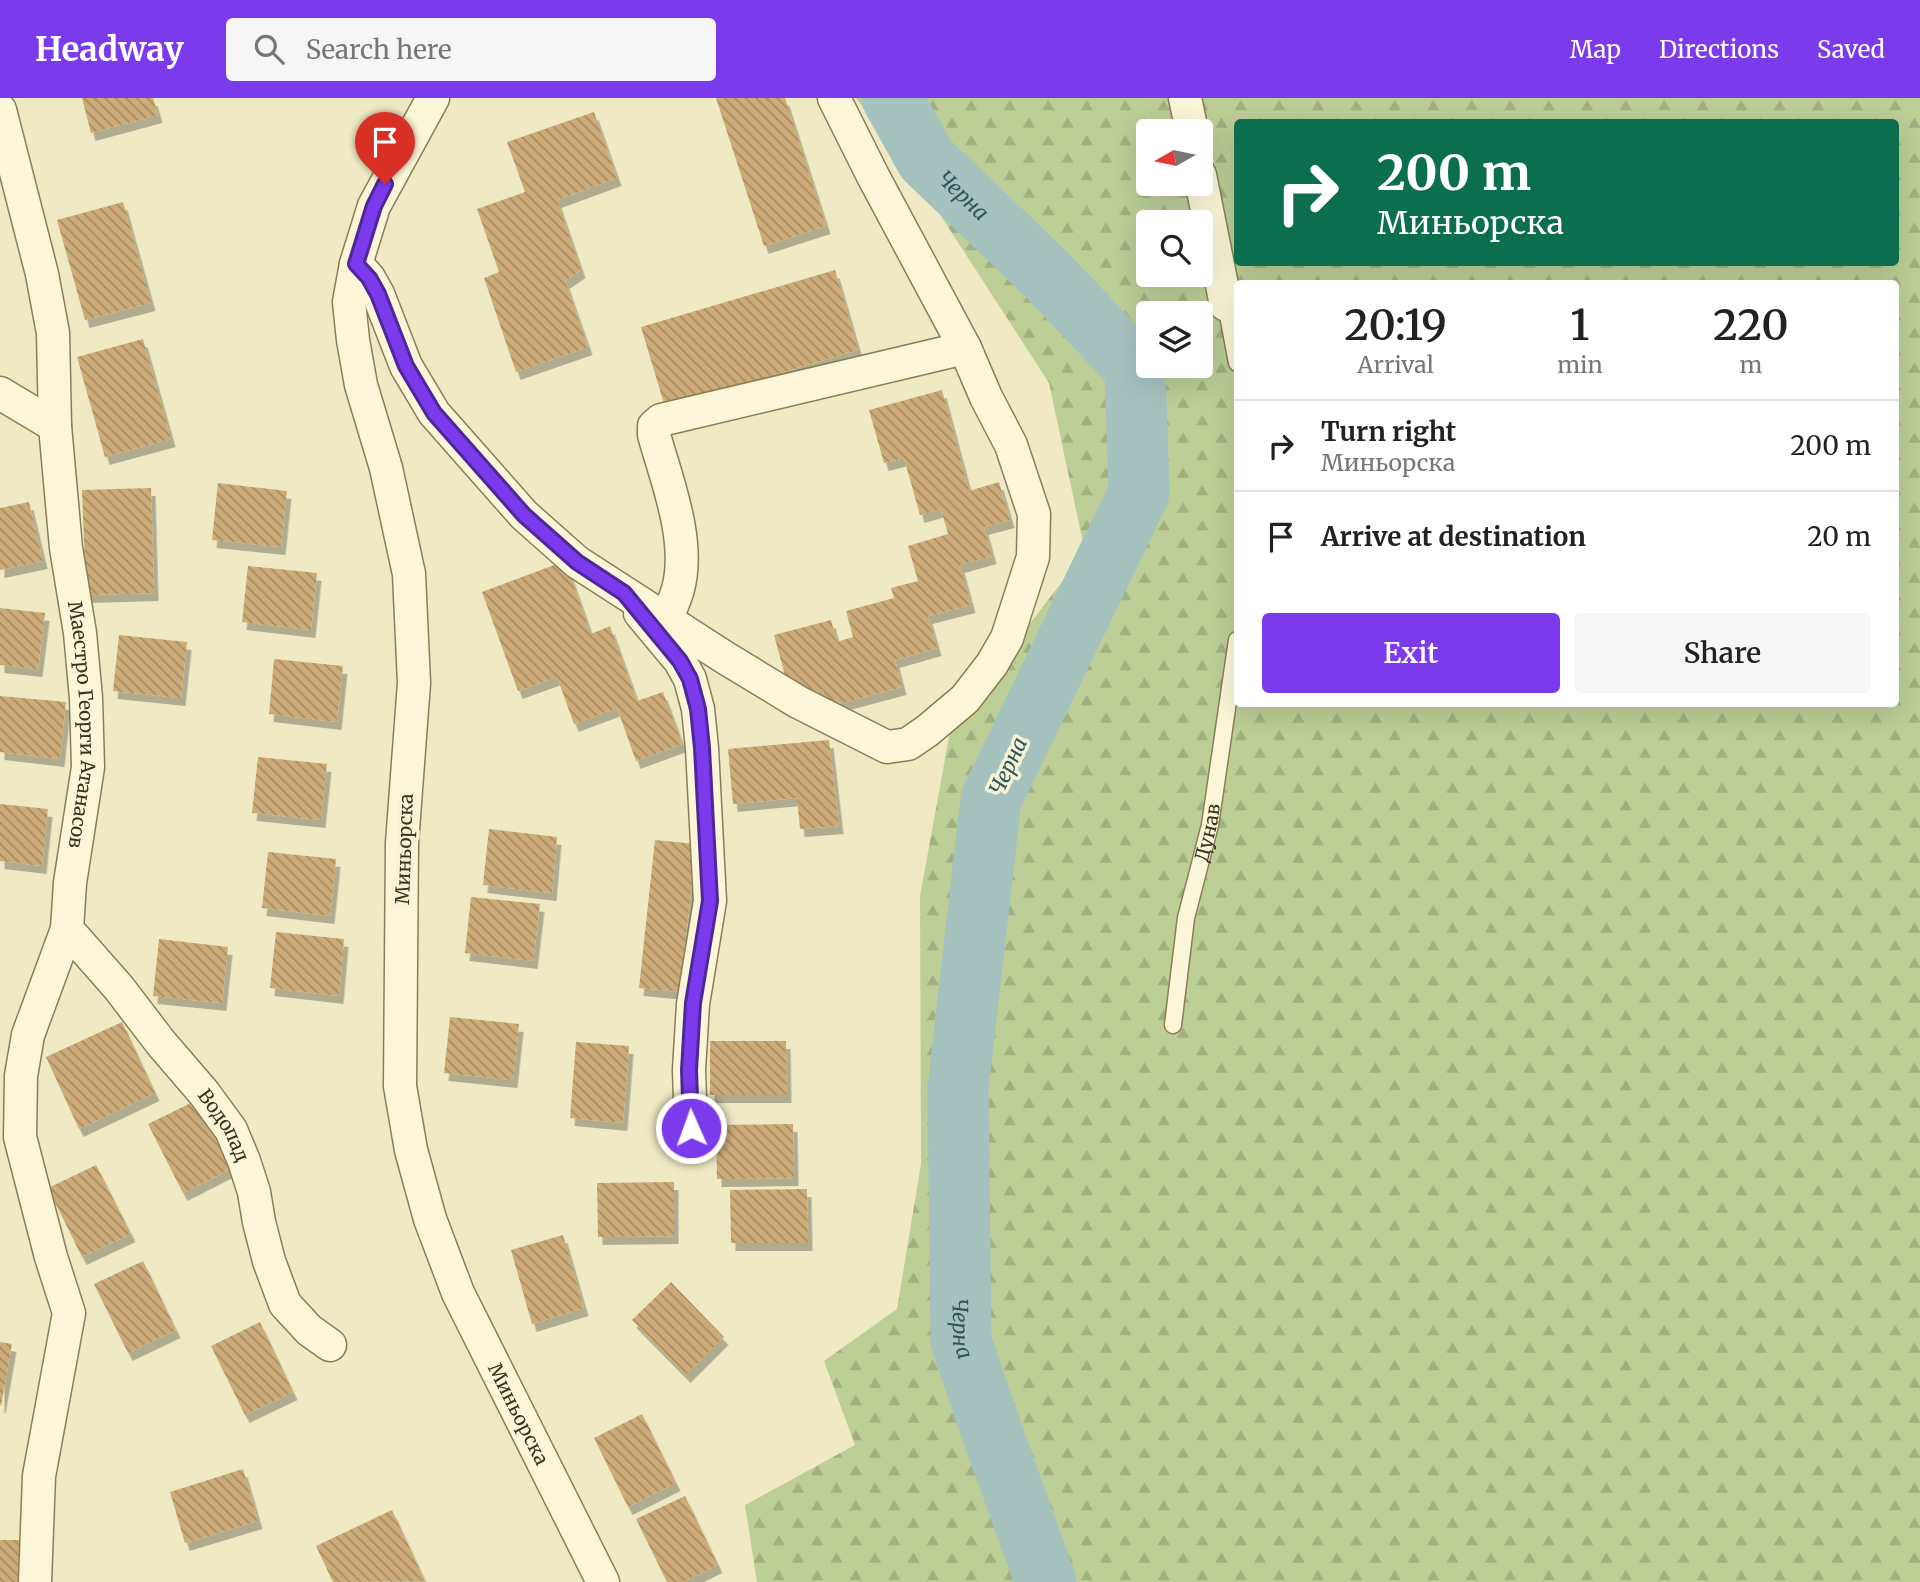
<!DOCTYPE html>
<html lang="en">
<head>
<meta charset="utf-8">
<style>
  :root { --surface:#fff; --page:#f6f6f6; --text:#222; --muted:#767676; --line:#e0e0e0; --accent:#7c3aed }
  body { margin:0; font-family:Merriweather,serif; background:var(--page); color:var(--text); height:100vh; display:flex; flex-direction:column; font-size:26px; white-space:nowrap }
  * { box-sizing:border-box; margin:0 }
  p { font-size:23px; color:var(--muted) }
  .icon { flex:none; width:38px; height:38px; fill:none; stroke:currentColor; stroke-width:2; stroke-linecap:round; stroke-linejoin:round }
  .map { position:relative; flex:1; overflow:hidden }
  .details { position:absolute; left:1234px; top:182px; width:665px; height:427px; display:flex; flex-direction:column; background:var(--surface); border-radius:7px; box-shadow:0 7px 28px #0002 }
  .details>* { flex:none }
  .top-card { position:absolute; left:1234px; top:21px; width:665px; height:147px; border-radius:7px; box-shadow:0 7px 28px #0002; background:#0b6e4f; color:#fff; overflow:hidden }
  .needle { width:46px; rotate:261deg }
  .fabs { position:absolute; left:1136px; top:21px; display:grid; gap:14px }
  .fabs a { display:grid; place-items:center; width:77px; height:77px; border-radius:7px; background:var(--surface); box-shadow:0 7px 28px #0002; font-size:35px }
  .pin { position:absolute; display:grid; place-items:center; width:60px; height:60px; color:#fff; margin:-72px -30px; border-radius:50% 50% 50% 0; rotate:-45deg; box-shadow:0 0 7px #0007 }
  .pin .icon { rotate:45deg }
  .me { position:absolute; width:77px; margin:-38px; rotate:358deg; stroke-linejoin:round; filter:drop-shadow(0 0 5px #0008) }
  .turn { display:flex; align-items:center; gap:24px; height:147px; padding:0 28px; font-size:32px }
  .turn .icon { width:91px; height:91px; stroke-width:2.5 }
  .turn b { display:block; font-size:49px; line-height:60px }
  .eta { display:flex; justify-content:space-evenly; align-items:center; height:119px; text-align:center }
  .eta b { font-size:42px; font-weight:600; line-height:49px }
  .cta { display:flex; gap:14px; margin-top:auto; padding:14px 28px }
  .cta a { flex:1; height:80px; border-radius:7px; background:var(--accent); color:#fff; font-size:28px; font-weight:600; line-height:80px; text-align:center }
  .cta a+a { background:var(--page); color:var(--text) }
  ul { padding:0; list-style:none }
  li { display:flex; align-items:center; gap:21px; height:91px; padding:0 28px; border-top:2px solid var(--line) }
  li div { flex:1 }
  li b { display:block; font-size:26px }
  li em { font-style:normal }
  header { display:flex; align-items:center; gap:42px; box-sizing:border-box; height:98px; padding:0 35px; background:var(--accent); color:#fff }
  header strong { font-size:33px }
  nav { display:flex; gap:38px; margin-inline-start:auto; font-size:24px }
  .search { width:490px; height:63px; background:var(--page); display:flex; align-items:center; gap:18px; box-sizing:border-box; padding:0 24px; border-radius:7px; color:var(--muted); font-size:26px }
  .map>svg:first-child { display:block }
  .forest { fill:url(#forest-firs); fill-rule:evenodd }
  .lines { fill:none; stroke-linecap:round; stroke-linejoin:round }
  .river { stroke:#a6c2bf; stroke-width:61 }
  .building { fill:url(#building-back-hatch); filter:url(#shadow) }
  .service-casing { stroke:#8a7d5a; stroke-width:19 }
  .minor-casing { stroke:#8a7d5a; stroke-width:35 }
  .service { stroke:#faf6d7; stroke-width:16 }
  .minor { stroke:#faf6d7; stroke-width:32 }
  .route-casing { stroke:#51269a; stroke-width:18 }
  .route { stroke:#7c3aed; stroke-width:12 }
  .labels { text-anchor:middle; dominant-baseline:central; stroke-width:7; stroke-linejoin:round; paint-order:stroke }
  .street-label { font-size:19px; fill:#3a311e; stroke:#f6f3d4 }
  .water-label { font-size:21px; font-style:italic; fill:#2d555a; stroke:#f6f3d4 }
</style>
</head>
<body>
<header>
<strong>Headway</strong>
<div class="search"><svg class="icon" aria-label="search" viewBox="0 0 24 24"><circle cx="10" cy="10" r="6"/><path d="M15 15l6 6"/></svg>Search here</div>
<nav><a>Map</a><a>Directions</a><a>Saved</a></nav>
</header>
<div class="map">
<svg width="1920" height="1484" viewBox="0 0 1920 1484">
  <defs>
    <pattern id="forest-firs" width="22" height="20" patternUnits="userSpaceOnUse" patternTransform="scale(1.75)"><rect width="22" height="20" fill="#bdce97"/><path d="M5 1l3.5 6h-7zM16 11l3.5 6h-7z" fill="#a3b182"/></pattern>
    <pattern id="building-back-hatch" width="6" height="6" patternUnits="userSpaceOnUse" patternTransform="scale(1.75)"><rect width="6" height="6" fill="#ceac79"/><path d="M-1 5l2 2M0 0l6 6M5-1l2 2" fill="none" stroke="#a88d63"/></pattern>
    <filter id="shadow"><feDropShadow dx="4.5" dy="8" stdDeviation="0" flood-color="#0004"/></filter>
  </defs>
  <rect width="100%" height="100%" fill="#efeac4"/>
  <path class="forest" d="M 856,0 L 1920,0 L 1920,1484 L 757,1484 L 745,1407 L 855,1347 L 824,1263 L 897,1211 L 921,1066 L 920,798 L 951,628 L 1085,454 L 1049,285 L 937,112 ZM 1237,24 L 1895,24 L 1895,164 L 1237,164 ZM 1148,33 L 1200,33 L 1200,86 L 1148,86 ZM 1148,124 L 1200,124 L 1200,177 L 1148,177 ZM 1237,186 L 1895,186 L 1895,606 L 1237,606 ZM 1148,215 L 1200,215 L 1200,268 L 1148,268 Z"/>
  <g class="lines">
    <path class="river" id="s1" d="M 892,0 L 926,61 L 1047,177 L 1135,270 L 1139,395 L 991,701 L 958,990 L 961,1243 L 993,1337 L 1046,1484"/>
  </g>
  <path class="building" d="M 82,0 L 153,0 L 158,17 L 91,35 Z
    M 716,0 L 785,0 L 826,128 L 764,148 Z
    M 594,14 L 617,80 L 557,102 L 581,172 L 565,183 L 588,249 L 516,274 L 484,180 L 499,174 L 477,111 L 525,94 L 507,44 Z
    M 123,104 L 151,205 L 85,222 L 57,122 Z
    M 835,172 L 858,252 L 665,309 L 641,229 Z
    M 143,241 L 171,341 L 105,359 L 77,259 Z
    M 942,292 L 969,393 L 999,384 L 1010,422 L 984,429 L 992,458 L 960,467 L 971,507 L 928,518 L 937,550 L 895,562 L 902,589 L 827,609 L 823,592 L 791,600 L 774,537 L 831,522 L 837,544 L 853,539 L 846,513 L 894,500 L 891,490 L 918,483 L 908,448 L 948,436 L 941,411 L 920,417 L 904,360 L 884,365 L 869,312 Z
    M 218,385 L 287,393 L 281,449 L 212,442 Z
    M 151,390 L 154,495 L 86,497 L 82,392 Z
    M 29,404 L 43,463 L 0,472 L 0,410 Z
    M 565,463 L 591,536 L 610,528 L 637,603 L 663,594 L 682,646 L 636,663 L 617,610 L 574,626 L 557,579 L 518,593 L 482,494 Z
    M 248,468 L 317,475 L 311,532 L 242,524 Z
    M 0,510 L 45,515 L 38,571 L 0,567 Z
    M 119,537 L 187,544 L 181,600 L 113,593 Z
    M 274,561 L 343,568 L 337,624 L 269,616 Z
    M 0,598 L 66,604 L 60,661 L 0,654 Z
    M 829,642 L 839,728 L 800,731 L 797,700 L 733,706 L 728,651 Z
    M 258,659 L 327,666 L 321,722 L 252,715 Z
    M 0,706 L 48,711 L 42,768 L 0,763 Z
    M 489,731 L 557,739 L 552,795 L 483,787 Z
    M 655,742 L 696,746 L 680,894 L 639,890 Z
    M 268,754 L 336,761 L 330,818 L 262,810 Z
    M 471,799 L 540,806 L 533,863 L 465,855 Z
    M 276,834 L 344,841 L 339,898 L 270,890 Z
    M 159,841 L 228,849 L 222,905 L 153,898 Z
    M 450,919 L 519,926 L 513,982 L 444,975 Z
    M 122,924 L 155,995 L 79,1031 L 46,959 Z
    M 710,943 L 786,943 L 787,997 L 710,997 Z
    M 576,944 L 629,948 L 623,1025 L 570,1020 Z
    M 197,1002 L 230,1071 L 183,1095 L 148,1026 Z
    M 793,1026 L 794,1080 L 717,1081 L 716,1027 Z
    M 96,1067 L 131,1136 L 82,1159 L 48,1090 Z
    M 674,1084 L 674,1138 L 598,1139 L 597,1085 Z
    M 807,1091 L 808,1145 L 731,1145 L 730,1092 Z
    M 563,1137 L 584,1210 L 532,1226 L 511,1152 Z
    M 143,1163 L 176,1232 L 128,1255 L 94,1186 Z
    M 671,1184 L 724,1239 L 686,1277 L 632,1222 Z
    M 260,1224 L 293,1294 L 245,1317 L 211,1248 Z
    M 0,1244 L 12,1246 L 1,1308 L 0,1307 Z
    M 642,1316 L 676,1385 L 628,1409 L 594,1340 Z
    M 243,1371 L 258,1423 L 185,1445 L 170,1394 Z
    M 685,1398 L 718,1467 L 683,1484 L 667,1484 L 636,1421 Z
    M 392,1412 L 425,1483 L 333,1484 L 316,1448 Z
    M 0,1442 L 24,1442 L 23,1484 L 0,1484 Z"/>
  <g class="lines">
    <defs>
      <g id="service">
        <path d="M 1226,207 L 1237,265"/>
        <path id="s2" d="M 1173,927 L 1186,820 L 1210,727 L 1237,542"/>
      </g>
      <g id="minor">
        <path id="s3" d="M 433,0 L 374,108 L 356,166 L 349,204 L 353,242 L 361,287 L 386,370 L 409,476 L 414,585 L 402,745 L 400,988 L 411,1052 L 430,1121 L 458,1195 L 603,1484"/>
        <path d="M 1185,0 L 1192,33"/>
        <path id="s4" d="M 0,12 L 42,176 L 53,235 L 55,328 L 66,450 L 80,535 L 86,600 L 88,669 L 70,785 L 67,831 L 28,937 L 21,978 L 20,1039 L 51,1159 L 69,1215 L 39,1378 L 35,1484"/>
        <path d="M 1200,77 L 1226,207"/>
        <path d="M 356,166 L 369,180 L 378,196 L 406,268 L 434,315 L 524,417 L 577,464 L 724,559 L 798,604 L 887,649 L 908,646 L 927,633 L 965,601 L 992,566 L 1007,540 L 1033,459 L 1034,416 L 1011,347 L 986,299 L 965,250 L 873,78 L 834,0"/>
        <path d="M 0,295 L 55,328"/>
        <path d="M 640,515 L 680,563 L 690,581 L 698,611 L 702,650 L 710,803 L 693,906 L 689,972 L 691,1030"/>
        <path d="M 666,522 C 670,512 675,502 678,491 C 691,443 667,383 654,337 L 654,328 L 661,322 L 965,250"/>
        <path id="s5" d="M 67,831 L 119,890 L 161,945 L 204,995 L 231,1032 L 244,1063 L 254,1094 L 259,1124 L 269,1163 L 285,1206 L 309,1232 L 330,1247"/>
      </g>
    </defs>
    <use href="#service" class="service-casing"/>
    <use href="#minor" class="minor-casing"/>
    <use href="#service" class="service"/>
    <use href="#minor" class="minor"/>
  </g>
  <g class="lines">
    <defs>
      <path id="route" d="M 385,86 L 374,108 L 356,166 L 369,180 L 378,196 L 406,268 L 434,315 L 524,417 L 577,464 L 624,495 L 680,563 L 690,581 L 698,611 L 702,650 L 710,803 L 693,905 L 689,972 L 691,1030"/>
    </defs>
    <use href="#route" class="route-casing"/>
    <use href="#route" class="route"/>
  </g>
  <g class="labels">
    <g class="street-label">
      <text stroke="none"><textPath href="#s4" startOffset="623">Маестро Георги Атанасов</textPath></text>
      <text stroke="none"><textPath href="#s2" startOffset="196">Дунав</textPath></text>
      <text transform="translate(404 751) rotate(-88)">Миньорска</text>
      <text stroke="none"><textPath href="#s5" startOffset="252">Водопад</textPath></text>
      <text stroke="none"><textPath href="#s3" startOffset="1365">Миньорска</textPath></text>
    </g>
    <g class="water-label">
      <text stroke="none"><textPath href="#s1" startOffset="122">Черна</textPath></text>
      <text transform="translate(1008 668) rotate(-65)">Черна</text>
      <text stroke="none"><textPath href="#s1" startOffset="1362">Черна</textPath></text>
    </g>
  </g>
</svg>
<div class="fabs">
<a><svg class="needle" viewBox="-14 -14 28 28"><path d="M0-13l5 13h-10z" fill="#e53935"/><path d="M0 13l5-13h-10z" fill="#767676"/></svg></a>
<a><svg class="icon" aria-label="search" viewBox="0 0 24 24"><circle cx="10" cy="10" r="6"/><path d="M15 15l6 6"/></svg></a>
<a><svg class="icon" aria-label="layers" viewBox="0 0 24 24"><path d="M12 4l9 5-9 5-9-5zM3 14l9 5 9-5"/></svg></a>
</div>
<div class="pin" style="left:385px;top:86px;background:#d93025"><svg class="icon" aria-label="arrive" viewBox="0 0 24 24"><path d="M6 21V4h12l-3 4 3 4H6"/></svg></div>
<svg class="me" style="left:691px;top:1030px" viewBox="-20 -20 40 40"><circle r="17" fill="#7c3aed" stroke="#fff" stroke-width="3"/><path d="M0-11L8 9 0 5-8 9z" fill="#fff"/></svg>
<div class="top-card">
<div class="turn"><svg class="icon" aria-label="right" viewBox="0 0 24 24"><path d="M7 20v-9h11M14 6l5 5-5 5"/></svg><div><b>200 m</b>Миньорска</div></div>
</div>
<section class="details">
<div class="eta">
<div><b>20:19</b><p>Arrival</p></div>
<div><b>1</b><p>min</p></div>
<div><b>220</b><p>m</p></div>
</div>
<ul>
<li><svg class="icon" aria-label="right" viewBox="0 0 24 24"><path d="M7 20v-9h11M14 6l5 5-5 5"/></svg><div><b>Turn right</b><p>Миньорска</p></div><em>200 m</em></li>
<li><svg class="icon" aria-label="arrive" viewBox="0 0 24 24"><path d="M6 21V4h12l-3 4 3 4H6"/></svg><div><b>Arrive at destination</b></div><em>20 m</em></li>
</ul>
<div class="cta"><a>Exit</a><a>Share</a></div>
</section>
</div>
</body>
</html>
